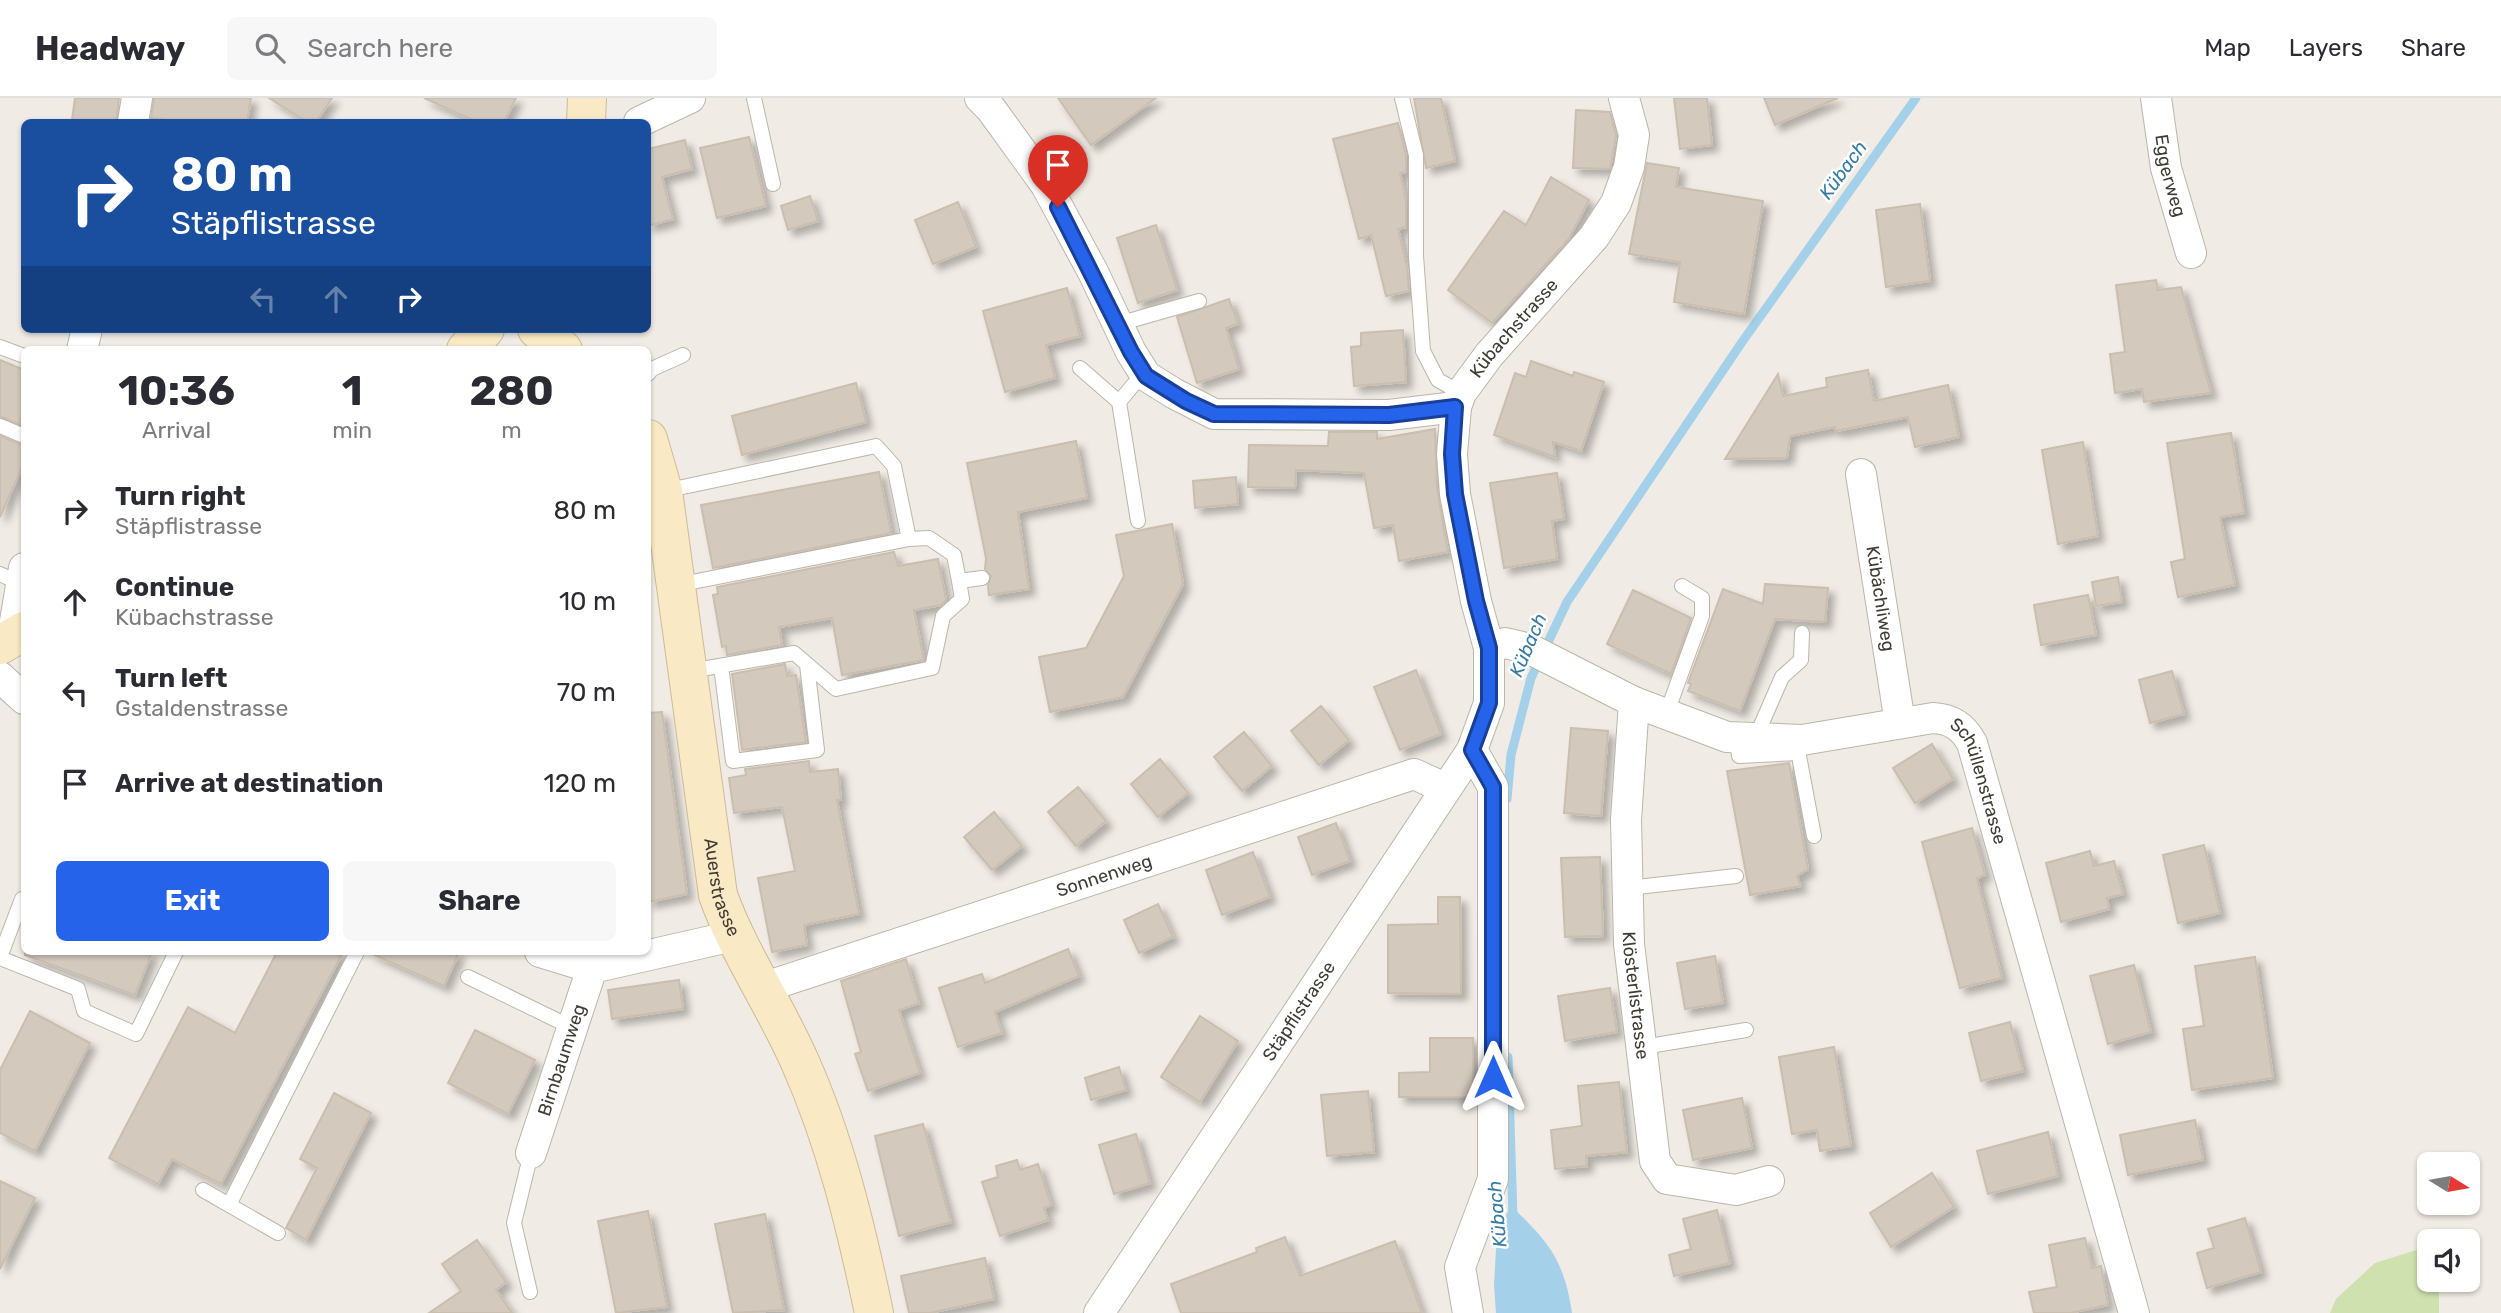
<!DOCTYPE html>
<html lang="en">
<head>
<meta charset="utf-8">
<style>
  :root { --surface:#fff; --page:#f7f7f7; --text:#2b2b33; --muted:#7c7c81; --line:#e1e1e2; --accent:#2563eb }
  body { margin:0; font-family:Rubik,sans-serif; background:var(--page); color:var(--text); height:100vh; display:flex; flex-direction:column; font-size:26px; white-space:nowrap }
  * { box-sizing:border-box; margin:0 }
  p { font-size:23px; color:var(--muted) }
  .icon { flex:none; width:38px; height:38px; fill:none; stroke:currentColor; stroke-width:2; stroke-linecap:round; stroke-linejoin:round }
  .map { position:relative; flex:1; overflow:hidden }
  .panel { position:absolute; left:21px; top:248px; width:630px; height:609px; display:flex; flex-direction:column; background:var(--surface); border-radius:10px; box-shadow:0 2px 5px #0004 }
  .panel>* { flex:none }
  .top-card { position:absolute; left:21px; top:21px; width:630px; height:214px; border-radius:10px; box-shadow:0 2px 5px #0004; background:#1a4fa0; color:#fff; overflow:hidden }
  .needle { width:46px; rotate:101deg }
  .buttons { position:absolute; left:2417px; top:1054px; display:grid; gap:14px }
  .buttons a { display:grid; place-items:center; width:63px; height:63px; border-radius:10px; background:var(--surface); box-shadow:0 2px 5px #0004; font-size:35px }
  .pin { position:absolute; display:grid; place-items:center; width:60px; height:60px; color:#fff; margin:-72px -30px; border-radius:50% 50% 50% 0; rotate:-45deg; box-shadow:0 0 7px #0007 }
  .pin .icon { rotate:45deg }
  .me { position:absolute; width:77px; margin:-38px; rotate:0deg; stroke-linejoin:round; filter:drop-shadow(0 0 5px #0008) }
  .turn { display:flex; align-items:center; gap:24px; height:147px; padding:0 35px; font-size:32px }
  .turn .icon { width:91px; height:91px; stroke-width:2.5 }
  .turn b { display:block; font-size:49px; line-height:60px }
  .lanes { display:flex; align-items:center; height:66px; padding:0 35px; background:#0003; justify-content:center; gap:35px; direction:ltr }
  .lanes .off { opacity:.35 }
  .eta { display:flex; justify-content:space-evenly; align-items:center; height:119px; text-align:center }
  .eta b { font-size:42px; font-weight:700; line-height:49px }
  .cta { display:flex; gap:14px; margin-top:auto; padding:14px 35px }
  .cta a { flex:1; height:80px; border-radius:10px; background:var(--accent); color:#fff; font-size:28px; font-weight:700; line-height:80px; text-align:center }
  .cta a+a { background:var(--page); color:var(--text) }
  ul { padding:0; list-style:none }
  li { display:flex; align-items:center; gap:21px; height:91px; padding:0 35px }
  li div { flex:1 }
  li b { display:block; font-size:26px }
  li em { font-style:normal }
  header { display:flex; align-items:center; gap:42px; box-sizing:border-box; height:98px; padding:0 35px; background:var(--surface); border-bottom:2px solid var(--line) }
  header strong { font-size:33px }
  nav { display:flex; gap:38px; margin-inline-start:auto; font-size:24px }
  .search { width:490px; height:63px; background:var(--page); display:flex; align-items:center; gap:18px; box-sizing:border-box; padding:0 24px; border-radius:10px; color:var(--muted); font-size:26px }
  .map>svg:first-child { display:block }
  .green { fill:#cee1af }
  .water { fill:#a4d1e9 }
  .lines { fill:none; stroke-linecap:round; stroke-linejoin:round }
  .stream { stroke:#a4d1e9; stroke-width:9 }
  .building { fill:#d3c9bd; stroke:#cabeae; stroke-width:2; filter:url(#shadow) }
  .lane-casing { stroke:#bdb5aa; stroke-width:16 }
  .street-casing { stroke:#bdb5aa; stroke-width:32 }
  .secondary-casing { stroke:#ccbb96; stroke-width:40 }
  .lane { stroke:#fff; stroke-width:14 }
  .street { stroke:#fff; stroke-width:30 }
  .secondary { stroke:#f9e9c4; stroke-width:38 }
  .route-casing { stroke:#184099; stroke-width:18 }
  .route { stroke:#2563eb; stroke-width:12 }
  .labels { text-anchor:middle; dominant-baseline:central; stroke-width:5; stroke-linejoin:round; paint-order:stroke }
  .street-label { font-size:18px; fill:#413b34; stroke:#fff }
  .water-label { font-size:19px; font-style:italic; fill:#387ca3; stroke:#fff }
</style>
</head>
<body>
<header>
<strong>Headway</strong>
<div class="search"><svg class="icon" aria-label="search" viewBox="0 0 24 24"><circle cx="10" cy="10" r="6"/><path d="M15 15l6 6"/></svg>Search here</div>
<nav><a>Map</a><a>Layers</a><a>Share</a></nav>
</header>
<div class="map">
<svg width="2501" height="1215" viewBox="0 0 2501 1215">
  <defs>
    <filter id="shadow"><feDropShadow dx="6" dy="6" stdDeviation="3.5" flood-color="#0004"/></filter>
  </defs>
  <rect width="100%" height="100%" fill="#f0ebe4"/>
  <path class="green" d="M 2429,1148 L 2429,1181 L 2439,1181 L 2439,1215 L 2330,1215 L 2336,1201 L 2375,1165 Z"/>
  <path class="water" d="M 1511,1108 C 1549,1144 1564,1162 1572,1215 L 1496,1215 L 1494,1187 L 1497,1134 Z"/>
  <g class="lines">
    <path class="stream" d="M 1507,701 L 1511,657 L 1531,580 L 1567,504 L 1742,244 L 1916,0
      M 1508,959 L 1513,1120"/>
  </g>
  <path class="building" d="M 75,0 L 119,0 L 116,24 L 72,22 Z
    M 154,0 L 251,0 L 247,24 L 181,24 L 151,20 Z
    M 269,0 L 332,0 L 316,24 L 307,24 Z
    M 424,0 L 516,0 L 504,24 L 477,24 Z
    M 1058,0 L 1156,0 L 1091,47 Z
    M 1414,0 L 1441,0 L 1455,63 L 1426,70 Z
    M 1674,0 L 1707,0 L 1712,47 L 1680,51 Z
    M 1764,0 L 1838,0 L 1775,27 Z
    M 1576,12 L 1610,14 L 1616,38 L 1610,71 L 1573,70 Z
    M 1398,25 L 1406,58 L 1406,74 L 1400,75 L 1406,102 L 1406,129 L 1398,131 L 1407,169 L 1409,193 L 1386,198 L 1371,137 L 1359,141 L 1333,41 Z
    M 749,39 L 766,108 L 717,120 L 700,50 Z
    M 685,42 L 692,71 L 662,79 L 673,121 L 648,128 L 648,51 Z
    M 1647,65 L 1679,70 L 1676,89 L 1763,103 L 1744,216 L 1674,204 L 1680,164 L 1629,156 Z
    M 1551,79 L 1589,102 L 1568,142 L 1492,225 L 1448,192 L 1504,113 L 1526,127 Z
    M 810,98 L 818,123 L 788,132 L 781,108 Z
    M 958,104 L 976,149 L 933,166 L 915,122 Z
    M 1920,106 L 1930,183 L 1886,189 L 1876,112 Z
    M 1156,127 L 1177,192 L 1138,205 L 1117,140 Z
    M 2156,182 L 2158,192 L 2181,189 L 2211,295 L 2144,304 L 2142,291 L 2115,295 L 2110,256 L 2125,254 L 2116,187 Z
    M 1067,190 L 1080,238 L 1046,247 L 1055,280 L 1005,294 L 983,213 Z
    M 1229,201 L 1238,226 L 1226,230 L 1239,271 L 1197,285 L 1177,219 Z
    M 1403,232 L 1406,284 L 1354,288 L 1351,249 L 1361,248 L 1361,235 Z
    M 0,262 L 24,272 L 24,312 L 19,326 L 0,319 Z
    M 1531,263 L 1573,278 L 1574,274 L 1604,284 L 1581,353 L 1553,344 L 1555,359 L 1494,337 L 1515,275 L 1526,279 Z
    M 1868,272 L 1874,303 L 1948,287 L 1959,339 L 1915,349 L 1908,319 L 1836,333 L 1835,329 L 1790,338 L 1787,360 L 1725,361 L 1778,276 L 1783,298 L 1827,289 L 1826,280 Z
    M 856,285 L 866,324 L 742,357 L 732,318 Z
    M 1435,331 L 1437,390 L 1448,454 L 1399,463 L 1393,427 L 1374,430 L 1364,375 L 1296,372 L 1295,390 L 1248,389 L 1249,347 L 1328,348 L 1329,334 L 1377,334 L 1377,341 Z
    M 2231,335 L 2244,415 L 2220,419 L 2235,487 L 2178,499 L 2171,464 L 2185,461 L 2167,345 Z
    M 0,338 L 24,348 L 24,365 L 0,419 Z
    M 1076,343 L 1087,400 L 1018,414 L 1029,491 L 989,497 L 988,487 L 991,478 L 985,471 L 986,460 L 967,365 Z
    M 2083,344 L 2098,438 L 2058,446 L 2042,352 Z
    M 879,374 L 891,435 L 713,470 L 701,407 Z
    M 1557,375 L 1564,421 L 1552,423 L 1557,461 L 1504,470 L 1490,385 Z
    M 1236,379 L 1238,406 L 1195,410 L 1193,383 Z
    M 1172,426 L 1183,486 L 1123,599 L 1050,614 L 1039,559 L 1086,550 L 1124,478 L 1116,437 Z
    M 894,454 L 898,468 L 938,461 L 946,502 L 941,507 L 914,512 L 924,562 L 842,577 L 832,520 L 779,529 L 782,547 L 727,557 L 726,548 L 722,549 L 713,497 L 718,496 L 717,489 Z
    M 2118,479 L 2122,504 L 2096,508 L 2092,484 Z
    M 1765,486 L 1828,490 L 1825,524 L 1775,521 L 1740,613 L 1688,593 L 1691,586 L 1688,585 L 1723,491 L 1763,506 Z
    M 1633,492 L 1691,520 L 1671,576 L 1607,546 Z
    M 2088,497 L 2096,537 L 2041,547 L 2034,507 Z
    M 785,566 L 787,578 L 796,577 L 806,644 L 742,652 L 732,576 Z
    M 1416,572 L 1441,636 L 1400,652 L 1374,589 Z
    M 2172,573 L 2184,616 L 2150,625 L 2139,582 Z
    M 1321,608 L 1349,642 L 1319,667 L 1291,633 Z
    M 662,614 L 687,796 L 648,804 L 648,615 Z
    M 1571,630 L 1608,633 L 1601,718 L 1564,715 Z
    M 1244,634 L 1272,668 L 1242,693 L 1214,659 Z
    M 1932,646 L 1953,681 L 1915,705 L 1893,670 Z
    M 1160,661 L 1188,695 L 1158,719 L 1131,686 Z
    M 809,663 L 810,674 L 838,671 L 841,702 L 837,702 L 859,816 L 804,827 L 807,847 L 772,854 L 758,780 L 795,773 L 782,709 L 734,715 L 729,680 L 746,677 L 745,671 Z
    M 1789,665 L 1808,771 L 1797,778 L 1801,788 L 1750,797 L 1727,673 Z
    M 1078,689 L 1106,723 L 1076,748 L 1048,714 Z
    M 994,714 L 1022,748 L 992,772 L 964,739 Z
    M 1336,725 L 1350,763 L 1312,777 L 1298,739 Z
    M 1972,730 L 1985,777 L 1977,780 L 2002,880 L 1960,890 L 1922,744 Z
    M 2204,747 L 2220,815 L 2178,825 L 2163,757 Z
    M 2090,753 L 2094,768 L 2114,763 L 2123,796 L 2107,800 L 2109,811 L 2061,824 L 2046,765 Z
    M 1253,754 L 1270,799 L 1222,817 L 1206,772 Z
    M 1600,759 L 1603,838 L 1565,839 L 1561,760 Z
    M 1438,799 L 1460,799 L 1461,896 L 1388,895 L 1388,827 L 1438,826 Z
    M 1158,806 L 1173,839 L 1139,855 L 1124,822 Z
    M 1068,851 L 1079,878 L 995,914 L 1002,935 L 958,949 L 939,890 L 982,876 L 985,885 Z
    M 25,854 L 152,854 L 135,897 L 25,857 Z
    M 277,854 L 343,854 L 221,1086 L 172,1061 L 158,1086 L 109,1060 L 188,909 L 235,935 Z
    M 368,854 L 459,854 L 444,888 Z
    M 1715,858 L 1723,905 L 1685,911 L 1677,865 Z
    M 2255,859 L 2273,980 L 2192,992 L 2183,931 L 2204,928 L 2195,868 Z
    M 906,861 L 919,905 L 899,912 L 920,975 L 868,993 L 855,956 L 861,954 L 841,883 Z
    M 2134,867 L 2151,934 L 2108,946 L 2090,878 Z
    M 679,882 L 683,911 L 612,921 L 608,892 Z
    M 1610,890 L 1617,934 L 1565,943 L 1558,898 Z
    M 30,913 L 90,945 L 35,1053 L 0,1035 L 0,972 Z
    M 1200,918 L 1238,943 L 1200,1004 L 1161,979 Z
    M 2010,924 L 2023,973 L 1981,983 L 1969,935 Z
    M 475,932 L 535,962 L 508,1016 L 448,985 Z
    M 1430,940 L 1473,940 L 1473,999 L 1399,999 L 1399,975 L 1430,974 Z
    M 1834,949 L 1851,1048 L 1820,1053 L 1817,1032 L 1792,1036 L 1779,959 Z
    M 1119,969 L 1126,992 L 1091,1002 L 1085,980 Z
    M 1619,984 L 1627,1054 L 1586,1058 L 1587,1068 L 1555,1071 L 1551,1032 L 1582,1028 L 1578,988 Z
    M 1368,993 L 1374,1054 L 1327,1058 L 1321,997 Z
    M 334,995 L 371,1015 L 306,1142 L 286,1130 L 317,1070 L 300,1061 Z
    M 1742,1000 L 1752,1050 L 1693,1062 L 1683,1012 Z
    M 2195,1022 L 2203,1062 L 2128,1077 L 2120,1037 Z
    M 923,1026 L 951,1124 L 899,1138 L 875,1038 Z
    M 2048,1034 L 2058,1078 L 1988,1096 L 1977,1053 Z
    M 1136,1036 L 1150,1085 L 1114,1096 L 1099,1047 Z
    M 1017,1062 L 1020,1072 L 1038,1066 L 1051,1107 L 1044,1110 L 1048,1122 L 1000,1138 L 982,1084 L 998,1079 L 996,1068 Z
    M 1932,1075 L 1954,1109 L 1891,1149 L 1870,1115 Z
    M 0,1083 L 35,1100 L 0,1171 Z
    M 1717,1112 L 1730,1165 L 1674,1178 L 1669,1157 L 1691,1151 L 1683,1121 Z
    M 648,1113 L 667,1209 L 616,1215 L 598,1123 Z
    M 765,1116 L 784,1212 L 733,1215 L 715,1126 Z
    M 2245,1120 L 2261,1174 L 2207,1190 L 2197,1155 L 2214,1150 L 2208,1131 Z
    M 1285,1139 L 1300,1178 L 1395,1143 L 1422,1215 L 1181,1215 L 1171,1186 L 1257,1154 L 1256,1150 Z
    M 2085,1140 L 2092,1170 L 2101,1168 L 2108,1207 L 2070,1215 L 2034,1215 L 2029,1194 L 2057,1189 L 2049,1147 Z
    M 477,1142 L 506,1184 L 496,1192 L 512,1215 L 429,1215 L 461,1193 L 442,1166 Z
    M 985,1160 L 994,1201 L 930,1215 L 909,1215 L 901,1178 Z"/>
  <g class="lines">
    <defs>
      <path id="lane" d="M 754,0 L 773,86
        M 1402,0 L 1416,57 L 1416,158 L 1423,253 L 1438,282 L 1461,295
        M 1118,226 L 1199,203
        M 0,249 L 24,258
        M 1080,270 L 1119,304
        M 648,276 L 652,271 L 683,257
        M 1134,286 L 1119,304 L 1138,423
        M 0,328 L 24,338
        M 664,393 L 876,348 L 894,368 L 909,441 L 677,487
        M 909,441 L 929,440 L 954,457 L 959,483 L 982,480
        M 0,476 L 21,486
        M 721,568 L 733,663 L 817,652 L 807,567
        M 690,573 L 794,555 L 836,591 L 932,570 L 943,518 L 962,501 L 959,483
        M 1666,617 L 1702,518 L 1702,500 L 1682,488
        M 1737,640 L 1739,658 L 1797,655
        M 1755,641 L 1782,579 L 1801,562 L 1802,535
        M 1796,642 L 1814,738
        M 1628,790 L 1736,778
        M 0,859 L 22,801 L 24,802
        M 0,860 L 78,891 L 84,913 L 136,936 L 176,854
        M 468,879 L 573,930
        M 1643,949 L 1746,932
        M 203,1092 L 278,1135
        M 229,1107 L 357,854
        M 530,1194 L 514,1125 L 531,1055"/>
      <g id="street">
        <path d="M 980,0 L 991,11 L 1046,87 L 1093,174 L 1131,254 L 1146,278 L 1175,296 L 1214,316 L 1389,317 L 1456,309"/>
        <path id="s1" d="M 2156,0 L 2166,70 L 2191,155"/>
        <path d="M 133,24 L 137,0"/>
        <path d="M 639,24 L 690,0"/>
        <path d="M 82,252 L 87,231"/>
        <path id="s2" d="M 1861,376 L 1900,625"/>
        <path d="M 12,541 L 24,470"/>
        <path id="s3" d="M 1489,550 L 1505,545 L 1530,551 L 1634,604 L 1727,639 L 1802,642 L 1933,620 C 1952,621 1963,629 1972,645 L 2134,1215"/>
        <path d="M 0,579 L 24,601"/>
        <path id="s4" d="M 1634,604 L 1626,722 L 1629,846 L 1655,1063 L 1667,1081 L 1736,1092 L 1769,1083"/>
        <path d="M 540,854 L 592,870 L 733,838"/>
        <path id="s5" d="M 762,890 L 1414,676 L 1445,690"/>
        <path id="s6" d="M 531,1055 L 592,870"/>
        <path id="s7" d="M 1099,1215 L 1472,652 L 1489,605 L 1489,550 L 1476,503 L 1455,396 L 1452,356 L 1456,309 L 1461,295 L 1489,257 L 1594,139 L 1616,105 L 1629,69 L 1634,37 L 1624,0"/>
        <path d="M 1468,1215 L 1460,1169 L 1493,1081 L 1493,689 L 1472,652"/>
      </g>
      <g id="secondary">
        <path d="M 586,24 L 587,0"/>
        <path d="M 537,231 L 563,252"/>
        <path d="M 466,252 L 485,231"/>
        <path id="s8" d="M 648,341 L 663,393 L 718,797 C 739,856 775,907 800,964 C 836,1045 856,1129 874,1215"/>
        <path d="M 0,547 L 24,533"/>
      </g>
    </defs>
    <use href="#lane" class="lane-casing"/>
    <use href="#street" class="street-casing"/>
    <use href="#secondary" class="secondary-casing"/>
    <use href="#lane" class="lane"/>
    <use href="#street" class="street"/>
    <use href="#secondary" class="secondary"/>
  </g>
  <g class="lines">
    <defs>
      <path id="route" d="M 1058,109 L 1131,254 L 1146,278 L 1186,303 L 1214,316 L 1389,317 L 1455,309 L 1452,356 L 1455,396 L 1476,503 L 1489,550 L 1489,605 L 1472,652 L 1493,689 L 1493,979"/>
    </defs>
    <use href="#route" class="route-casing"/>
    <use href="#route" class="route"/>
  </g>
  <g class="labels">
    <g class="street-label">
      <text stroke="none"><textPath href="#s1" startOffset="79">Eggerweg</textPath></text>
      <text stroke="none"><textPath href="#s7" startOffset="1124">Kübachstrasse</textPath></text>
      <text stroke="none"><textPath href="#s2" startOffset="126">Kübächliweg</textPath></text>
      <text stroke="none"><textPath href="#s3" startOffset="553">Schüllenstrasse</textPath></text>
      <text stroke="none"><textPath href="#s5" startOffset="360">Sonnenweg</textPath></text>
      <text stroke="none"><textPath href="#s8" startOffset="455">Auerstrasse</textPath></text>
      <text stroke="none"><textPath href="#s4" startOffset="294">Klösterlistrasse</textPath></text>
      <text stroke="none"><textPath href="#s7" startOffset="362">Stäpflistrasse</textPath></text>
      <text stroke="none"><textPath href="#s6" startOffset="98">Birnbaumweg</textPath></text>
    </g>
    <g class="water-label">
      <text transform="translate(1843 72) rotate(-54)">Kübach</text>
      <text transform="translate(1528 547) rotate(-67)">Kübach</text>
      <text transform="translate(1497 1116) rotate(-95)">Kübach</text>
    </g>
  </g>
</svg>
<div class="buttons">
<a><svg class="needle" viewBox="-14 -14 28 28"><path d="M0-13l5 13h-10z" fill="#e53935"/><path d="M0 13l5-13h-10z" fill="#7c7c81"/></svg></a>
<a><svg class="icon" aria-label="sound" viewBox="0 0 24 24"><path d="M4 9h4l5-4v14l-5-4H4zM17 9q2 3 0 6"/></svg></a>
</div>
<div class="pin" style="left:1058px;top:109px;background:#d93025"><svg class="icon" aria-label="arrive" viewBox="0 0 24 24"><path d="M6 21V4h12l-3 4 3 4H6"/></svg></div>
<svg class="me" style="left:1493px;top:979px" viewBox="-20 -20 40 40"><path d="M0-17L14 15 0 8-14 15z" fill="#2563eb" stroke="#fff" stroke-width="4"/></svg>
<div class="top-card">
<div class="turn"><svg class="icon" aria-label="right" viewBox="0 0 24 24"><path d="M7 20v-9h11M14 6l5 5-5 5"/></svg><div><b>80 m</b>Stäpflistrasse</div></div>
<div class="lanes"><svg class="icon off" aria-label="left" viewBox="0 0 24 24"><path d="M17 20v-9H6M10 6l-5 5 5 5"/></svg><svg class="icon off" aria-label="ahead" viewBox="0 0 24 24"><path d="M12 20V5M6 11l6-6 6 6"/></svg><svg class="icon" aria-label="right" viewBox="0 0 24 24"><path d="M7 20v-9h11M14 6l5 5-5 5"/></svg></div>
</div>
<section class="panel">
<div class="eta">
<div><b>10:36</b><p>Arrival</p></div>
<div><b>1</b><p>min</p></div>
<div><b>280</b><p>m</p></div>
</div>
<ul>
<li><svg class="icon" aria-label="right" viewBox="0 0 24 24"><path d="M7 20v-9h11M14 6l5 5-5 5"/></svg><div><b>Turn right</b><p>Stäpflistrasse</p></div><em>80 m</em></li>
<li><svg class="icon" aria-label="ahead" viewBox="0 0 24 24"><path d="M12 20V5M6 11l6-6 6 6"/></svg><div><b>Continue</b><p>Kübachstrasse</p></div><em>10 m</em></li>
<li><svg class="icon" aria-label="left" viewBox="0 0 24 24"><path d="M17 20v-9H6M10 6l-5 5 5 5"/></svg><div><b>Turn left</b><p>Gstaldenstrasse</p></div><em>70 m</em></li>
<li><svg class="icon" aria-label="arrive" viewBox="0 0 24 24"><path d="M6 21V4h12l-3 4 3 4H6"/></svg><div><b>Arrive at destination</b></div><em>120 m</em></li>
</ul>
<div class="cta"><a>Exit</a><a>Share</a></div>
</section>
</div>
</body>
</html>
